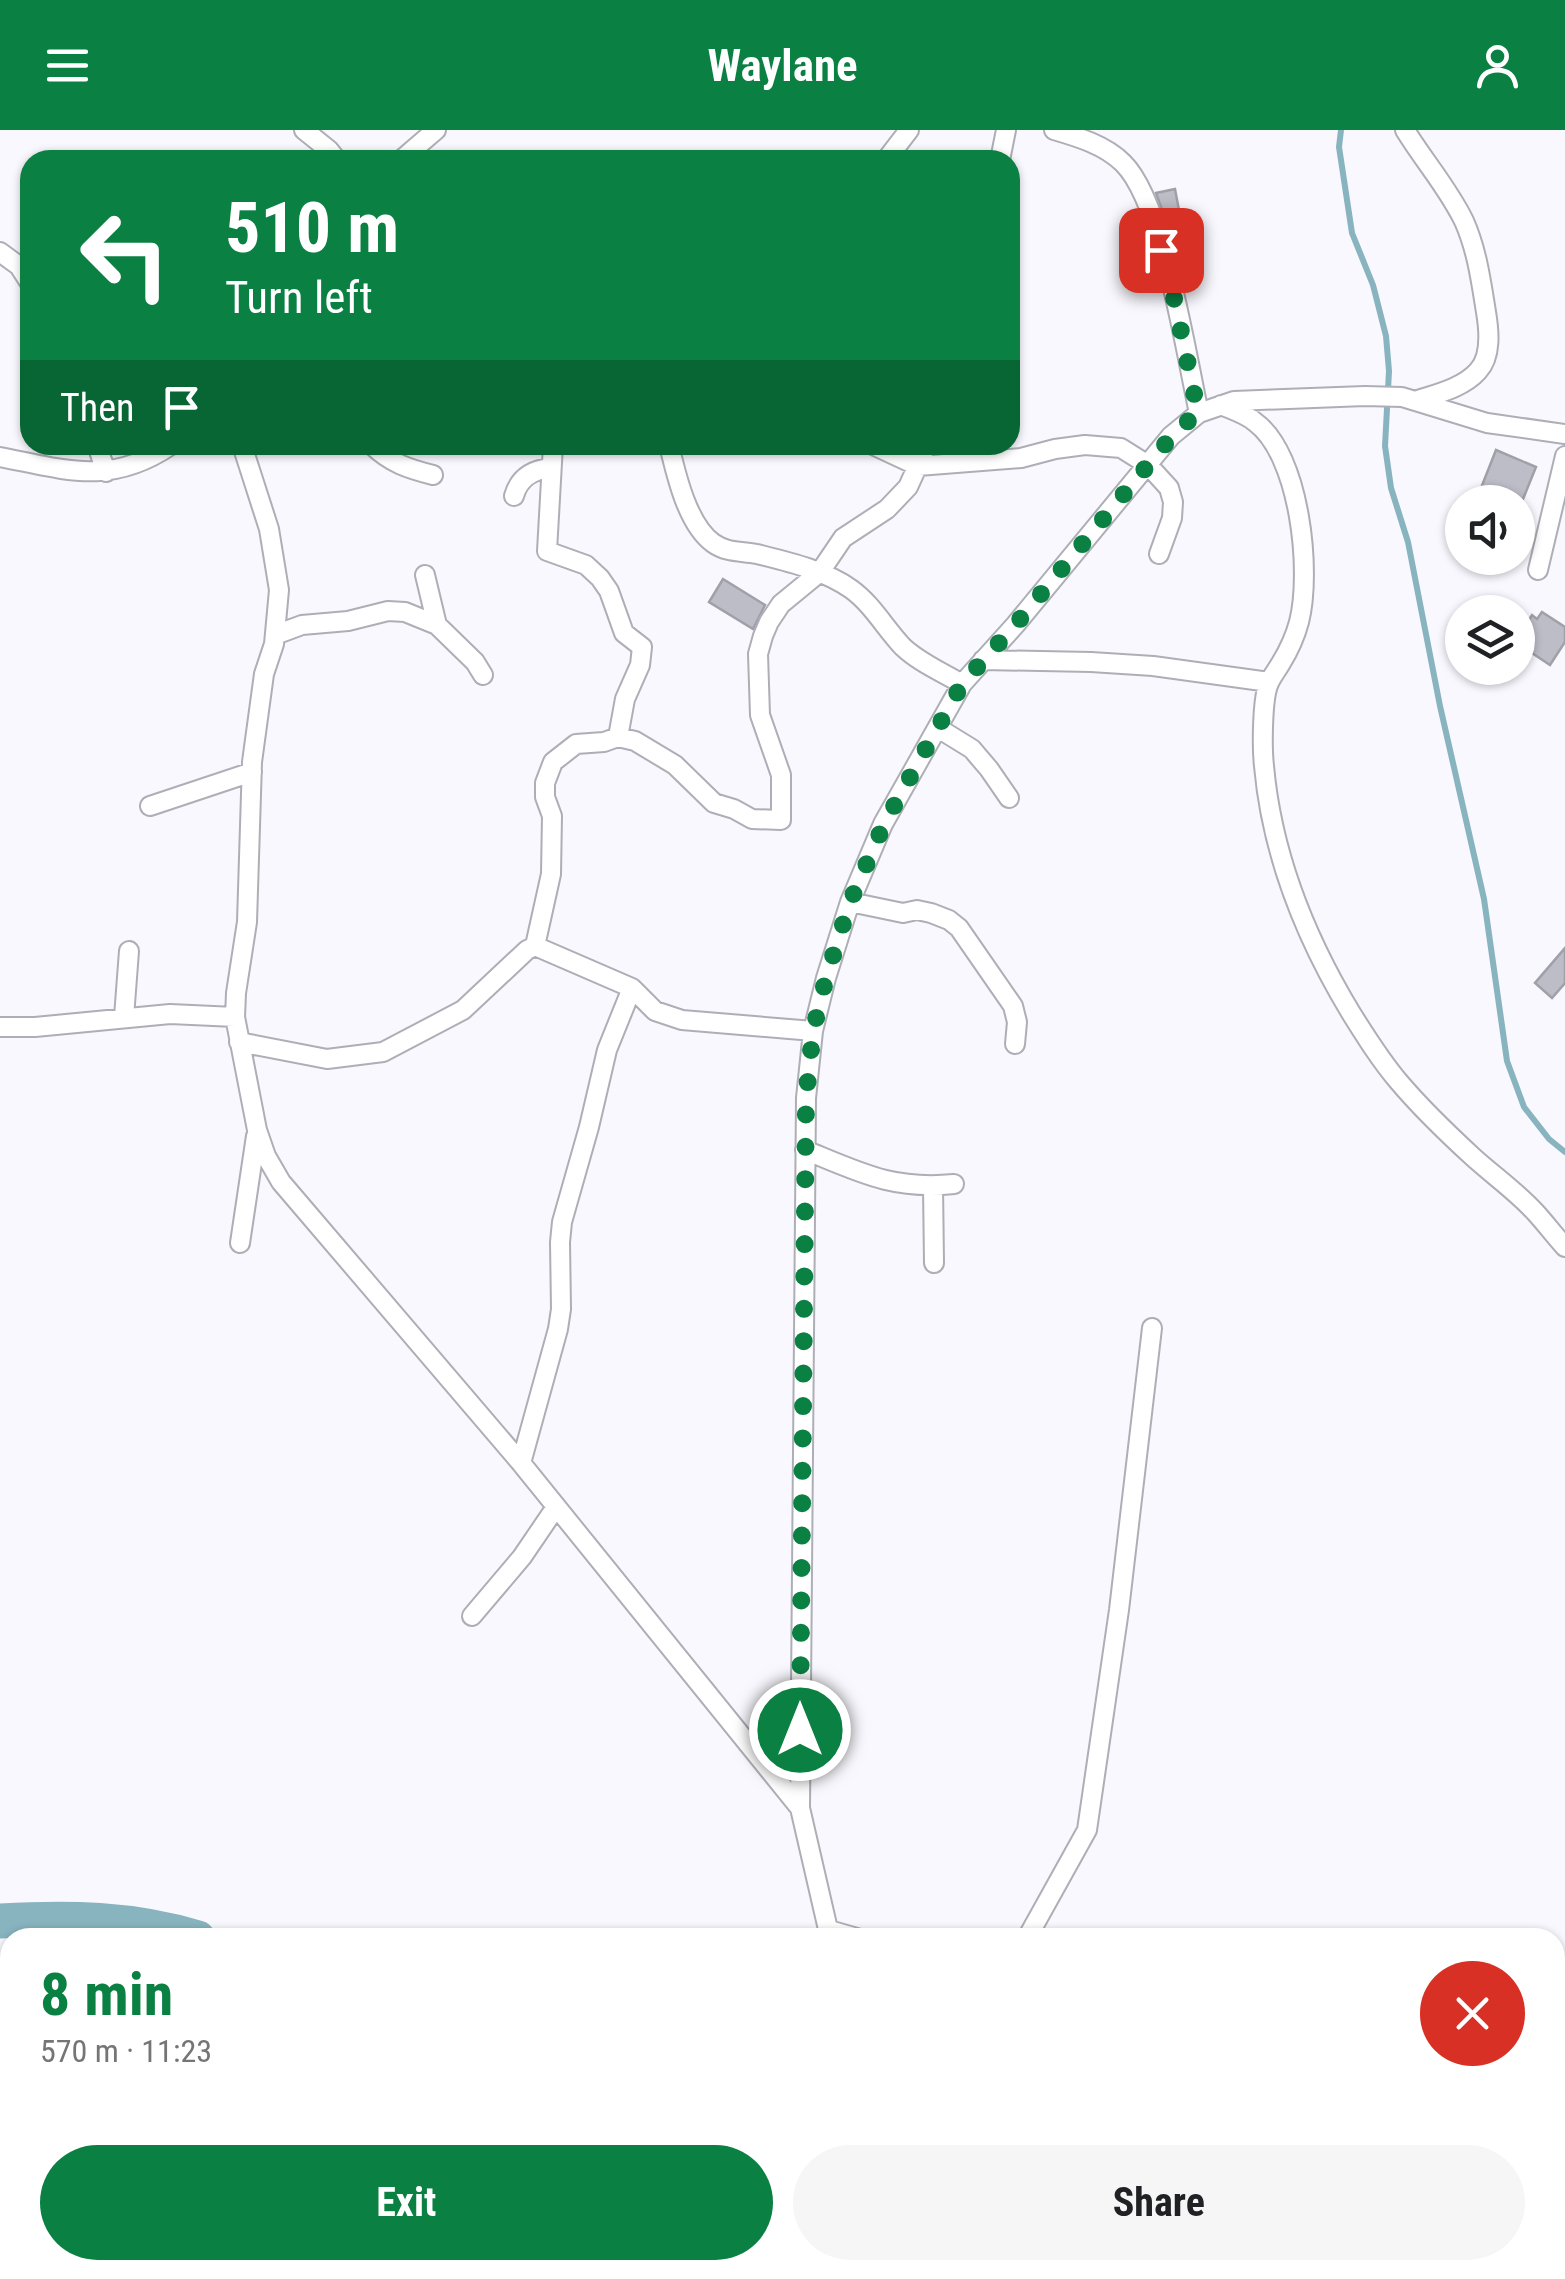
<!DOCTYPE html>
<html lang="en">
<head>
<meta charset="utf-8">
<style>
  :root { --surface:#fff; --page:#f6f6f6; --text:#202124; --muted:#757577; --accent:#0b8043 }
  body { margin:0; font-family:"Roboto Condensed",sans-serif; background:var(--page); color:var(--text); height:100vh; display:flex; flex-direction:column; font-size:38px; white-space:nowrap }
  * { box-sizing:border-box; margin:0 }
  p { font-size:32px; color:var(--muted) }
  .icon { flex:none; width:55px; height:55px; fill:none; stroke:currentColor; stroke-width:2; stroke-linecap:round; stroke-linejoin:round }
  .map { position:relative; flex:1; overflow:hidden }
  .side { position:absolute; left:0px; top:1798px; width:1565px; height:352px; display:flex; flex-direction:column; background:var(--surface); border-radius:30px 30px 0 0; box-shadow:0 2px 8px #0004 }
  .side>* { flex:none }
  .guide { position:absolute; left:20px; top:20px; width:1000px; height:305px; border-radius:30px; box-shadow:0 2px 8px #0004; background:#0b8043; color:#fff; overflow:hidden }
  .controls { position:absolute; left:1445px; top:355px; display:grid; gap:20px }
  .controls a { display:grid; place-items:center; width:90px; height:90px; border-radius:50%; background:var(--surface); box-shadow:0 2px 8px #0004; font-size:50px }
  .pin { position:absolute; display:grid; place-items:center; width:85px; height:85px; color:#fff; margin:-42px; border-radius:20px; box-shadow:0 5px 15px #0006 }
  .me { position:absolute; width:110px; margin:-55px; rotate:0deg; stroke-linejoin:round; filter:drop-shadow(0 0 8px #0008) }
  .turn { display:flex; align-items:center; gap:35px; height:210px; padding:0 40px; font-size:45px }
  .turn .icon { width:130px; height:130px; stroke-width:2.5 }
  .turn b { display:block; font-size:70px; line-height:85px }
  .then { display:flex; align-items:center; height:95px; padding:0 40px; background:#0003; gap:20px; font-size:38px }
  .round { display:grid; place-items:center; flex:none; width:105px; height:105px; border-radius:52px; background:var(--page) }
  .overview { display:flex; align-items:center; justify-content:space-between; height:170px; padding:0 40px }
  h1 { font-size:60px; font-weight:700; line-height:75px; color:var(--accent) }
  .primary-button { display:flex; gap:20px; margin-top:auto; padding:20px 40px }
  .primary-button a { flex:1; height:115px; border-radius:60px; background:var(--accent); color:#fff; font-size:40px; font-weight:700; line-height:115px; text-align:center }
  .primary-button a+a { background:var(--page); color:var(--text) }
  header { display:flex; justify-content:space-between; align-items:center; height:130px; padding:0 40px; background:var(--accent); color:#fff; font-size:45px; font-weight:700 }
  .map>svg:first-child { display:block }
  .lines { fill:none; stroke-linecap:round; stroke-linejoin:round }
  .stream { stroke:#88b4bf; stroke-width:6 }
  .river { stroke:#88b4bf; stroke-width:35 }
  .building { fill:#bdbdc7; stroke:#a0a0a9; stroke-width:2.5 }
  .minor-casing { stroke:#aeaeb7; stroke-width:22 }
  .path { stroke:#9c9ca1; stroke-width:4; stroke-dasharray:10 5; stroke-linecap:butt }
  .minor { stroke:#fff; stroke-width:18 }
  .route { stroke:#0b8043; stroke-width:18; stroke-dasharray:0 32.4 }
</style>
</head>
<body>
<header><svg class="icon" aria-label="menu" viewBox="0 0 24 24"><path d="M4 6h16M4 12h16M4 18h16"/></svg>Waylane<svg class="icon" aria-label="person" viewBox="0 0 24 24"><circle cx="12" cy="8" r="4"/><path d="M4 21q1-7 8-7t8 7"/></svg></header>
<div class="map">
<svg width="1565" height="2149" viewBox="0 0 1565 2149">
  <rect width="100%" height="100%" fill="#f9f8fe"/>
  <g class="lines">
    <path class="stream" d="M 1341,0 L 1339,17 L 1352,103 L 1373,155 L 1386,206 L 1389,241 L 1385,316 L 1391,358 L 1408,412 L 1440,576 L 1484,769 L 1507,931 L 1524,977 L 1549,1009 L 1565,1022"/>
    <path class="river" d="M 0,1791 C 68,1787 132,1788 198,1808
      M 1555,1851 L 1565,1848
      M 1555,1923 L 1565,1921"/>
  </g>
  <path class="building" d="M 1175,59 L 1182,96 L 1169,99 L 1156,63 Z
    M 1496,320 L 1536,337 L 1521,374 L 1481,358 Z
    M 723,449 L 765,475 L 753,499 L 709,472 Z
    M 1542,482 L 1565,497 L 1565,512 L 1550,535 L 1520,515 L 1529,501 L 1524,498 L 1532,485 L 1537,489 Z
    M 1565,818 L 1565,853 L 1552,868 L 1535,853 Z"/>
  <g class="lines">
    <defs>
      <path id="minor" d="M 304,0 L 329,20 L 337,30
        M 1054,0 C 1078,7 1105,15 1123,33 C 1163,72 1186,224 1199,283
        M 1405,0 C 1424,31 1448,58 1464,91 C 1477,120 1481,151 1486,182 C 1489,200 1492,226 1478,241 C 1463,258 1436,264 1415,271
        M 401,30 L 436,0
        M 886,30 L 909,0
        M 1000,30 L 1006,0
        M 0,122 L 19,136 L 30,153
        M 1221,275 C 1232,280 1246,284 1255,292 C 1300,325 1312,441 1299,492 C 1295,507 1289,520 1281,533 C 1277,540 1272,546 1269,553 C 1262,568 1262,618 1264,636 C 1272,725 1305,807 1351,883 C 1366,907 1381,931 1399,952 C 1421,978 1448,1004 1473,1027 C 1494,1046 1517,1062 1536,1083 C 1546,1094 1555,1106 1565,1117
        M 97,315 L 106,342
        M 242,315 L 269,399 L 279,460 L 274,514 L 264,544 L 252,632 L 247,792 L 236,863 L 235,887 L 257,1000 L 266,1026 L 281,1052 L 521,1333 L 800,1678 L 830,1808
        M 372,315 C 390,333 409,339 433,345
        M 553,315 L 547,421 L 586,435 L 600,448 L 609,461 L 624,503 L 642,517 L 640,535 L 625,569 L 618,607
        M 669,315 C 676,344 687,394 713,413 C 727,423 741,421 757,424 C 789,432 824,440 851,459 C 872,474 885,498 903,517 C 920,533 942,542 962,554
        M 873,315 L 918,336 L 1021,328 L 1055,319 L 1085,315 L 1121,318 L 1148,335 L 1169,358 L 1173,372 L 1172,388 L 1159,424
        M 0,327 C 66,340 111,356 171,315
        M 514,366 C 519,348 532,340 550,338
        M 1538,440 L 1565,326
        M 425,445 L 437,495
        M 275,505 L 302,495 L 348,491 L 388,481 L 405,482 L 437,495 L 475,532 L 483,545
        M 983,530 L 1091,532 L 1153,536 L 1269,552
        M 938,598 L 972,619 L 989,639 L 1009,668
        M 150,676 L 252,642
        M 850,772 L 903,783 L 917,780 L 931,783 L 949,790 L 959,798 L 1013,876 L 1017,892 L 1015,914
        M 535,816 L 551,744 L 552,686 L 545,667 L 545,653 L 553,632 L 576,614 L 604,612 L 618,607 L 635,611 L 675,635 L 714,673 L 734,679 L 752,689 L 781,690 L 781,645 L 760,585 L 758,524 L 763,506 L 769,492 L 781,474 L 820,442 L 843,408 L 887,379 L 908,357 L 923,324 L 919,315
        M 124,887 L 129,821
        M 0,897 L 35,897 L 170,884 L 235,887
        M 239,912 L 327,929 L 383,922 L 463,880 L 527,820 L 535,816 L 632,858 L 655,881 L 682,890 L 813,901
        M 805,1020 C 861,1043 893,1060 954,1054
        M 933,1056 L 934,1133
        M 240,1113 L 256,1006
        M 521,1333 L 558,1199 L 561,1179 L 560,1112 L 562,1092 L 589,997 L 607,920 L 632,858
        M 472,1486 L 522,1427 L 556,1377
        M 800,1678 L 806,968 L 813,901 L 826,848 L 850,772 L 883,694 L 962,554 L 1016,494 L 1171,306 L 1199,283 L 1234,271 L 1365,266 L 1402,267 L 1487,293 L 1565,304
        M 829,1800 L 857,1808
        M 1027,1808 L 1087,1700 L 1119,1480 L 1152,1198
        M 877,2140 L 878,2149
        M 1406,2140 L 1430,2149
        M 1099,2149 L 1116,2140"/>
    </defs>
    <use href="#minor" class="minor-casing"/>
    <path class="path" d="M 1555,2020 L 1565,2016"/>
    <use href="#minor" class="minor"/>
  </g>
  <g class="lines">
    <path class="route" d="M 800,1600 L 806,968 L 813,901 L 826,848 L 850,772 L 884,694 L 962,554 L 1016,494 L 1172,306 L 1198,282 L 1171,154 L 1161,120"/>
  </g>
</svg>
<div class="controls">
<a><svg class="icon" aria-label="sound" viewBox="0 0 24 24"><path d="M4 9h4l5-4v14l-5-4H4zM17 9q2 3 0 6"/></svg></a>
<a><svg class="icon" aria-label="layers" viewBox="0 0 24 24"><path d="M12 4l9 5-9 5-9-5zM3 14l9 5 9-5"/></svg></a>
</div>
<div class="pin" style="left:1161px;top:120px;background:#d93025"><svg class="icon" aria-label="arrive" viewBox="0 0 24 24"><path d="M6 21V4h12l-3 4 3 4H6"/></svg></div>
<svg class="me" style="left:800px;top:1600px" viewBox="-20 -20 40 40"><circle r="17" fill="#0b8043" stroke="#fff" stroke-width="3"/><path d="M0-11L8 9 0 5-8 9z" fill="#fff"/></svg>
<div class="guide">
<div class="turn"><svg class="icon" aria-label="left" viewBox="0 0 24 24"><path d="M17 20v-9H6M10 6l-5 5 5 5"/></svg><div><b>510 m</b>Turn left</div></div>
<div class="then">Then<svg class="icon" aria-label="arrive" viewBox="0 0 24 24"><path d="M6 21V4h12l-3 4 3 4H6"/></svg></div>
</div>
<section class="side">
<div class="overview"><div><h1>8 min</h1><p>570 m · 11:23</p></div><a class="round" style="background:#d93025;color:#fff"><svg class="icon" aria-label="close" viewBox="0 0 24 24"><path d="M6 6l12 12M18 6L6 18"/></svg></a></div>
<div class="primary-button"><a>Exit</a><a>Share</a></div>
</section>
</div>
</body>
</html>
